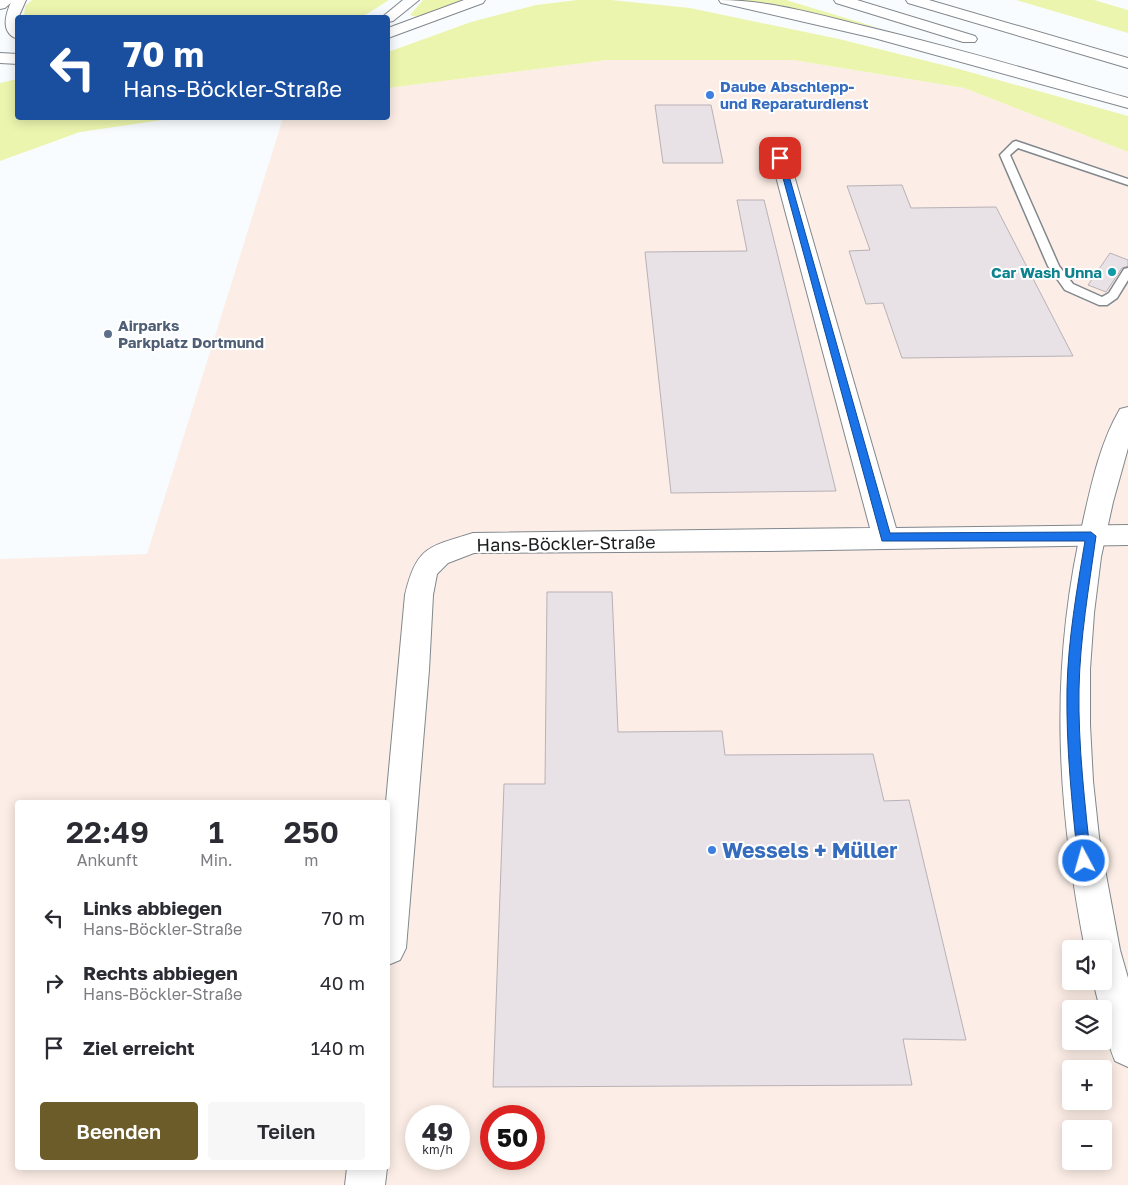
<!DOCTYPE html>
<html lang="de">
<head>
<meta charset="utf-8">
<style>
  :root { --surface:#fff; --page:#f7f7f7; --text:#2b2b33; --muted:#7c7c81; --accent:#6b5c29 }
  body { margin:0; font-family:"Golos Text",sans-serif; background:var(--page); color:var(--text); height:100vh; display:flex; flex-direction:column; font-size:19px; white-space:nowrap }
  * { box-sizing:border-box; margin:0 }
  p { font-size:16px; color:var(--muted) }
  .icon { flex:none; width:28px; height:28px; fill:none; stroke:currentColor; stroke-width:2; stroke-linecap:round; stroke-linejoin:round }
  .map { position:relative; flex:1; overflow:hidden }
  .panel { position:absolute; left:15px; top:800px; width:375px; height:370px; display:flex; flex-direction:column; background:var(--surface); border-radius:5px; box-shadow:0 2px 12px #0003 }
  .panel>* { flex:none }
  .top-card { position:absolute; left:15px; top:15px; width:375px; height:105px; border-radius:5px; box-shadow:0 2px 12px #0003; background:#1a4fa0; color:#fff; overflow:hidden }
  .controls { position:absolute; left:1062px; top:940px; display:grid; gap:10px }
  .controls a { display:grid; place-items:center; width:50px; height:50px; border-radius:5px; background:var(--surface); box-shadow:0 2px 12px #0003; font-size:25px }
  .speed { position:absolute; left:405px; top:1105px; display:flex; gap:10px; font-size:25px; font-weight:700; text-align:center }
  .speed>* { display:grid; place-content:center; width:65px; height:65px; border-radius:50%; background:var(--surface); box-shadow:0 2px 12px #0003; line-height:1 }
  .speed small { font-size:12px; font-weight:400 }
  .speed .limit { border:8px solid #d22; background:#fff; color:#111 }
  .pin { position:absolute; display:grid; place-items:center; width:42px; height:42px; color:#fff; margin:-21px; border-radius:10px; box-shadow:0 2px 8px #0006 }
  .me { position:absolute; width:55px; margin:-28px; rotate:354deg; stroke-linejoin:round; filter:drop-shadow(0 0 4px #0008) }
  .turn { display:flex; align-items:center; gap:18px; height:105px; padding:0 25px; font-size:22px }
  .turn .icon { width:65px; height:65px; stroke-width:2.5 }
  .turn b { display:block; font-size:35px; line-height:42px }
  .eta { display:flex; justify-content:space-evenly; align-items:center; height:85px; text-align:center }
  .eta b { font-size:30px; font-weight:600; line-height:35px }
  .primary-button { display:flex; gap:10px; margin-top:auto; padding:10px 25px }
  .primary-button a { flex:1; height:58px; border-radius:5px; background:var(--accent); color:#fff; font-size:20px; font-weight:600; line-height:58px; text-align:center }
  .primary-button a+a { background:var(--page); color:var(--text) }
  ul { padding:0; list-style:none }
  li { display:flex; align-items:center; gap:15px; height:65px; padding:0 25px }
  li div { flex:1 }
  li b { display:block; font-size:19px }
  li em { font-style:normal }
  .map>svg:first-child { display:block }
  .commercial { fill:#fceee6; fill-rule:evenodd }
  .green { fill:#ecf5ae }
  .building { fill:#e8e1e6; stroke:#b8b1b6 }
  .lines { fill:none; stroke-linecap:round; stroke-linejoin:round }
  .service-casing { stroke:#81878c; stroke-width:3 }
  .minor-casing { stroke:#81878c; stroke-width:2 }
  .secondary-casing { stroke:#81878c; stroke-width:2 }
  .primary-casing { stroke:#81878c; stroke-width:2 }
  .motorway-casing { stroke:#81878c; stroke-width:2 }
  .service { fill:#fff; fill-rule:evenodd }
  .minor { fill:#fff; fill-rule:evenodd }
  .secondary { fill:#fff; fill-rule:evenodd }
  .primary { fill:#fff; fill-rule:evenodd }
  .motorway { fill:#fff; fill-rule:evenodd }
  .route { fill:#1a73e8; stroke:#114b97 }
  .shop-dot { fill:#3f7fe0; stroke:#fff; stroke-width:2 }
  .culture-dot { fill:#0f9aa8; stroke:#fff; stroke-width:2 }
  .service-dot { fill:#5c6f8a; stroke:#fff; stroke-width:2 }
  .labels { text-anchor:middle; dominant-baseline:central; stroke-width:4; stroke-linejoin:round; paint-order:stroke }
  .far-shop-label { font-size:15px; font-weight:bold; fill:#366cbe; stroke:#fff; text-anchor:start }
  .far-culture-label { font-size:15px; font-weight:bold; fill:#0d838f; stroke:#fff; text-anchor:end }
  .far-service-label { font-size:15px; font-weight:bold; fill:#4e5e75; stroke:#fff; text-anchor:start }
  .street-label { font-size:18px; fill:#1a1c1e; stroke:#fff }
  .near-shop-label { font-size:21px; font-weight:bold; fill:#366cbe; stroke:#fff; text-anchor:start }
</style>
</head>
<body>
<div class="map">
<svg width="1128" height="1185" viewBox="0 0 1128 1185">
  <rect width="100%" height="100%" fill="#f8fcff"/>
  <path class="commercial" d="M 607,60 L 793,60 L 964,88 L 1128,152 L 1128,1185 L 0,1185 L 0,559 L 147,554 L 283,118 L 388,118 L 388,88 ZM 18,802 L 388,802 L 388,1168 L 18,1168 ZM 1071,949 L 1104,949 L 1104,981 L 1071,981 ZM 1071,1009 L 1104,1009 L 1104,1041 L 1071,1041 ZM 1071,1069 L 1104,1069 L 1104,1101 L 1071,1101 ZM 416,1116 L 459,1116 L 459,1159 L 416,1159 ZM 491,1116 L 534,1116 L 534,1159 L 491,1159 ZM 1071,1129 L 1104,1129 L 1104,1161 L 1071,1161 Z"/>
  <path class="green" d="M 32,0 L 389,0 L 362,17 L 24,17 L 25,6 Z
    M 423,0 L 471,0 L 416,17 L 410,15 Z
    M 577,0 L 611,0 L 690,8 L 839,39 L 959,69 L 1128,116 L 1128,152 L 964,88 L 793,60 L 607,60 L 388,88 L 388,52 L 471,22 L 536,5 Z
    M 740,0 L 786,0 L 879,28 Z
    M 1016,0 L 1094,0 L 1128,10 L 1128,33 Z
    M 17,79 L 18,118 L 176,118 L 80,132 L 0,161 L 0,83 Z"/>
  <path class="building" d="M 655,105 L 711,105 L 723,163 L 663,163 Z
    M 902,185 L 911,208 L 996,207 L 1073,356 L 902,358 L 883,303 L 866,304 L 849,251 L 870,250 L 847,186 Z
    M 737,200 L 764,200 L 836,491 L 671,493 L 645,252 L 747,251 Z
    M 1110,253 L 1128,260 L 1128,266 L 1122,268 L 1106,292 L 1088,285 Z
    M 547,592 L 612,592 L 618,732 L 722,731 L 725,755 L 873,754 L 884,801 L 909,800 L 966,1040 L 903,1039 L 912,1085 L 493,1087 L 504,784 L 545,784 Z"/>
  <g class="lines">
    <defs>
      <path id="service" d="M 1016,141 L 1128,179 L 1128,185 L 1018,148 L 1010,155 L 1059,266 L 1073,284 L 1102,297 L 1109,293 L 1124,269 L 1128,268 L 1128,280 L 1117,298 L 1107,305 L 1099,305 L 1065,290 L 1048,266 L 1000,155 L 1013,142 Z"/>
      <path id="minor" d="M 780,153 L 786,154 L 789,158 L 896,528 L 1128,525 L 1128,545 L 769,551 L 474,553 L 448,563 L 437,574 L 433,595 L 429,670 L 406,948 L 400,960 L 388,965 L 388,802 L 386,802 L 405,595 C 417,546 428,547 473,533 L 870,528 L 771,158 L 774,154 Z
        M 347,1168 L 387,1168 L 385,1185 L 345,1185 Z"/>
      <path id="secondary" d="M 1128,407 L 1128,448 L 1113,502 L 1101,557 L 1094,613 L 1090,669 L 1090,725 L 1093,781 L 1099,837 L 1120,950 L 1128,978 L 1128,1067 L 1115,1061 C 1108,1044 1104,1028 1104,1009 L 1100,1009 L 1093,981 L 1104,981 L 1104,949 L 1085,949 C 1056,800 1049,666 1084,517 C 1092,481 1101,441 1120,409 Z"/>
      <path id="primary" d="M 0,0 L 14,0 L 5,8 L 0,9 Z"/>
      <path id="motorway" d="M 12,0 L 26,0 L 18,18 L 18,39 C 0,33 5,15 12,0 Z
        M 403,0 L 419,0 L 393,21 L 388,22 L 388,18 L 381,18 Z
        M 464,0 L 485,0 L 483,3 L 388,38 L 388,28 Z
        M 719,0 C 768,0 816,14 864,26 C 953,47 1040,73 1128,98 L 1128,108 L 874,38 L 726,4 L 721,3 Z
        M 834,0 L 857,0 L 975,36 L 977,39 L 975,42 L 963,42 L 836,3 Z
        M 906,0 L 929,0 L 1128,58 L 1128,68 L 908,3 Z
        M 0,53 L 18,54 L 18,64 L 0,63 Z"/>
    </defs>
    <use href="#service" class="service-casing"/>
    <use href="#minor" class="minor-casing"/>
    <use href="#secondary" class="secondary-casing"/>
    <use href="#primary" class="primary-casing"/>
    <use href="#motorway" class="motorway-casing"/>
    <use href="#service" class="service"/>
    <use href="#minor" class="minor"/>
    <use href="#secondary" class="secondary"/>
    <use href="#primary" class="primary"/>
    <use href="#motorway" class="motorway"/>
  </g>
  <path class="route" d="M 777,156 L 784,158 L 890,533 L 1091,532 L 1096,536 C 1089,587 1080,638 1079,689 C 1078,746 1085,804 1091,861 L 1089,866 L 1084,868 L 1080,866 L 1078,861 C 1072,804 1066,746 1067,689 C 1068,640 1077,589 1085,541 L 882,541 Z"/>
  <g class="shop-dot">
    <circle cx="710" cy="95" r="5"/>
    <circle cx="712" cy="850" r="5"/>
  </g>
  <circle class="culture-dot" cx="1112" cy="272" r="5"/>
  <circle class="service-dot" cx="108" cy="334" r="5"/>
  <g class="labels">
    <g class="far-shop-label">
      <text x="720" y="86">Daube Abschlepp-<tspan x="720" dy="17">und Reparaturdienst</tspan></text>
    </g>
    <g class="far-culture-label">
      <text x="1102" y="272">Car Wash Unna</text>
    </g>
    <g class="far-service-label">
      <text x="118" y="325">Airparks<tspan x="118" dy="17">Parkplatz Dortmund</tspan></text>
    </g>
    <g class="street-label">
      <text transform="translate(566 543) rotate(-1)">Hans-Böckler-Straße</text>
    </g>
    <g class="near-shop-label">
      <text x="722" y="850">Wessels + Müller</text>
    </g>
  </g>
</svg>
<div class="controls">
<a><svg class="icon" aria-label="sound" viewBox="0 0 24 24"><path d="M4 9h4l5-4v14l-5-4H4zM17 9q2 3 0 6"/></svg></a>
<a><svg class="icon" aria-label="layers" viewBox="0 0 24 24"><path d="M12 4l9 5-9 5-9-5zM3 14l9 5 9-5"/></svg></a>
<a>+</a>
<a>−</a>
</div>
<div class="speed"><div>49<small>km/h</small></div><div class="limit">50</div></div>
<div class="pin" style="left:780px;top:158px;background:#d93025"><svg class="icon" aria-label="arrive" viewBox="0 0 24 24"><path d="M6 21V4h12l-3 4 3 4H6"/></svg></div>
<svg class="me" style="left:1084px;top:861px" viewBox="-20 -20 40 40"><circle r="17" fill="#1a73e8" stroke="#fff" stroke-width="3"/><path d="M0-11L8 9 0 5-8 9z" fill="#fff"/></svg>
<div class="top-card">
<div class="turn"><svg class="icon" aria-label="left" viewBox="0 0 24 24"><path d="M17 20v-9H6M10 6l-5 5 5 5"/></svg><div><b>70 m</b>Hans-Böckler-Straße</div></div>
</div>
<section class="panel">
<div class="eta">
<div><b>22:49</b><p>Ankunft</p></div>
<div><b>1</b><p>Min.</p></div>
<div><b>250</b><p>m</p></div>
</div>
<ul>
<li><svg class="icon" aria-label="left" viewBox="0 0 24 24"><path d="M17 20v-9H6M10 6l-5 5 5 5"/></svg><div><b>Links abbiegen</b><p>Hans-Böckler-Straße</p></div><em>70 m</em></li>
<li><svg class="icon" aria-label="right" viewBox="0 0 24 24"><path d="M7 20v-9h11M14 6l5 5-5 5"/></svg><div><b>Rechts abbiegen</b><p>Hans-Böckler-Straße</p></div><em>40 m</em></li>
<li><svg class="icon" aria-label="arrive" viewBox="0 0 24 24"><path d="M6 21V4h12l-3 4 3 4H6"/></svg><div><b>Ziel erreicht</b></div><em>140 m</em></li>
</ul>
<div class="primary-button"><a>Beenden</a><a>Teilen</a></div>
</section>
</div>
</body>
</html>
